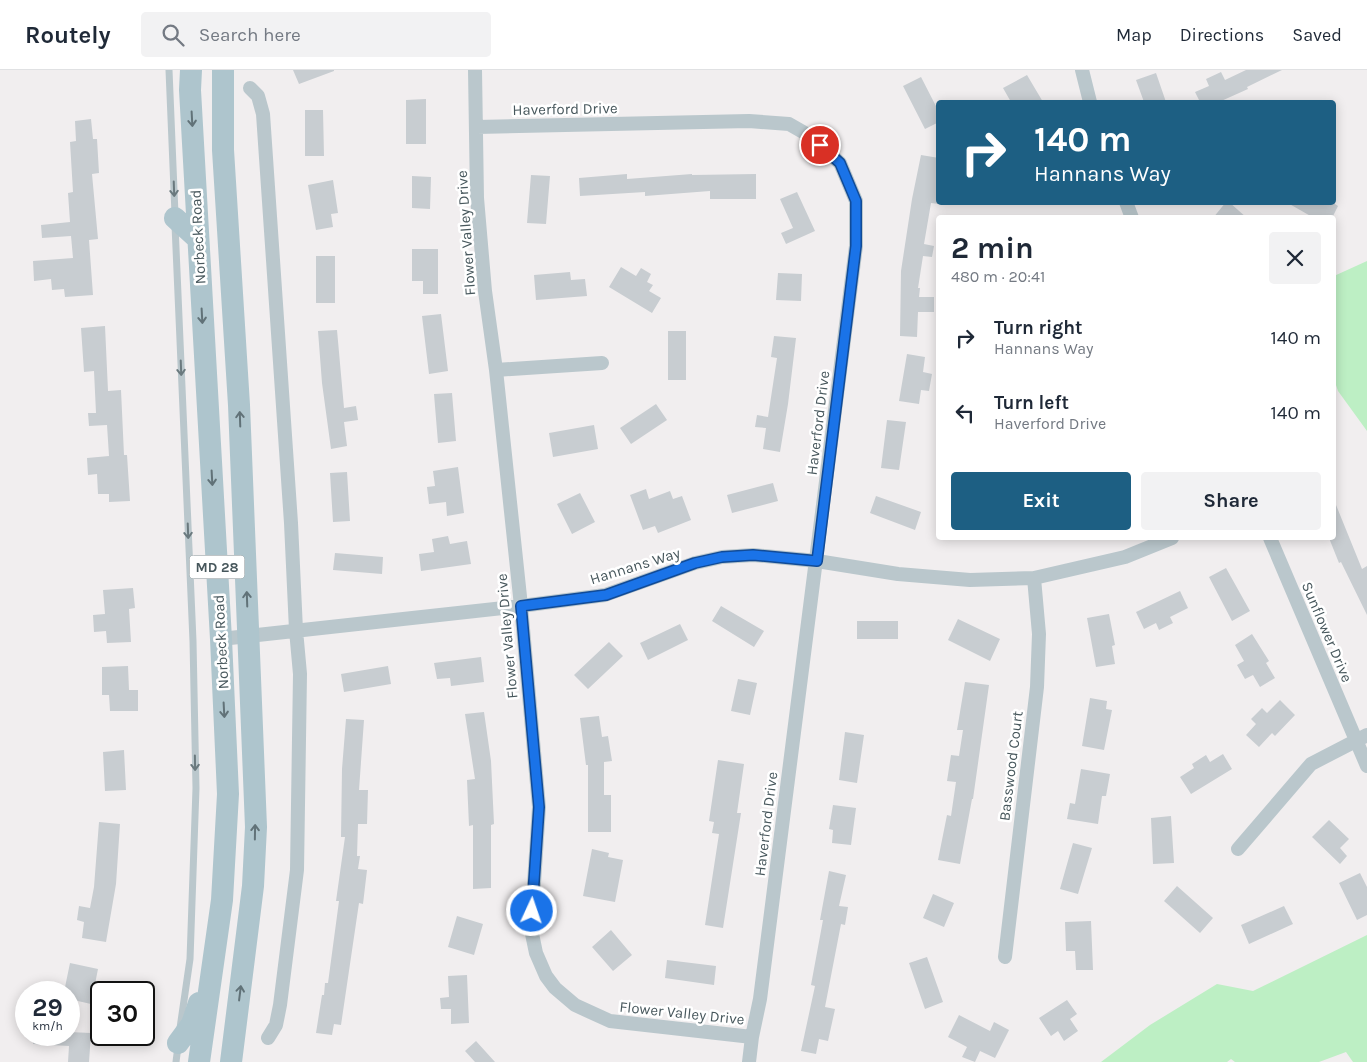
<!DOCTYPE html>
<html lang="en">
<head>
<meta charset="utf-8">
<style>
  :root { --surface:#fff; --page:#f2f2f3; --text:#1f2937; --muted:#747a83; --line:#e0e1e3; --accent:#1d5f83 }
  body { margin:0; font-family:Karla,sans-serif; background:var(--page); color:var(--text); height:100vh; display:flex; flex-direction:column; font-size:19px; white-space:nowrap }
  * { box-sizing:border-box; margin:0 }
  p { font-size:16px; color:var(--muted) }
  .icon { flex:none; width:28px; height:28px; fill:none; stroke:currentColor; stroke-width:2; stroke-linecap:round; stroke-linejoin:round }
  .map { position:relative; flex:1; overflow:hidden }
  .sheet { position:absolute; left:936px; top:145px; width:400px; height:325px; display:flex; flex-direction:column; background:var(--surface); border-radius:5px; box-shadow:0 2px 12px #0003 }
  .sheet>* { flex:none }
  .banner { position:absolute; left:936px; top:30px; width:400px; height:105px; border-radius:5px; box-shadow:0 2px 12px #0003; background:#1d5f83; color:#fff; overflow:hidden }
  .speed { position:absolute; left:15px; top:911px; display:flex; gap:10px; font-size:25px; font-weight:700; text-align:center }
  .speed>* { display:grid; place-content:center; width:65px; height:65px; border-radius:50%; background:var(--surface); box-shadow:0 2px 12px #0003; line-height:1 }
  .speed small { font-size:12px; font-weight:400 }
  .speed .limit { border:2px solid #111; border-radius:8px; background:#fff; color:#111 }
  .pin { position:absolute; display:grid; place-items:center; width:42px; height:42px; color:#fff; margin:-21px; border:2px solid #fff; border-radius:50%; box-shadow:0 1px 5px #0007 }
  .me { position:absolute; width:55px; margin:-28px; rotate:3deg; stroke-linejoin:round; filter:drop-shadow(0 0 4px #0008) }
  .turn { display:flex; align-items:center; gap:18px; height:105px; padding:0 15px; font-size:22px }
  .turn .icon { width:65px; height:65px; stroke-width:2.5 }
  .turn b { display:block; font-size:35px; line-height:42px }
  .round { display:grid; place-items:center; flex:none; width:52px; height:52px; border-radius:5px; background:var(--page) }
  .headline { display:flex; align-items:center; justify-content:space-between; height:85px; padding:0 15px }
  h1 { font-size:30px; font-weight:700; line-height:38px }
  .button { display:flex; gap:10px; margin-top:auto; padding:10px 15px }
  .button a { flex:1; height:58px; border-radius:5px; background:var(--accent); color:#fff; font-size:20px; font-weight:700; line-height:58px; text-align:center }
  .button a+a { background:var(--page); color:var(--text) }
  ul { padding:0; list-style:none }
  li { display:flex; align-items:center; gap:15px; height:75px; padding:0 15px }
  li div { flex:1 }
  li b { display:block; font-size:19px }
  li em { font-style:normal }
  header { display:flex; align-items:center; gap:30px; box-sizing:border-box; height:70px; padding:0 25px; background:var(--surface); border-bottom:1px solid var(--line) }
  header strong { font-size:24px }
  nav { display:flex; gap:28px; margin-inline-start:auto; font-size:18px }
  .search { width:350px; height:45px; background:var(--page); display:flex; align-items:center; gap:12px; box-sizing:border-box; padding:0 18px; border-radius:5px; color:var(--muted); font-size:19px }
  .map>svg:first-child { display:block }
  .green { fill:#bdefc4 }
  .building { fill:#c8cdd1 }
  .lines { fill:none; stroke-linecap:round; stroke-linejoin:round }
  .lane { stroke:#bac7cc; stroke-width:7 }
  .street { stroke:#bac7cc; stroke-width:14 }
  .primary { stroke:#aec5cd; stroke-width:22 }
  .oneway { stroke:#617278 }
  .oneway2 { stroke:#6a797e }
  .route-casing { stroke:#114b97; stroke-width:12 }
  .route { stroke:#1a73e8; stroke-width:9 }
  .labels { text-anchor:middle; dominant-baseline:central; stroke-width:5; stroke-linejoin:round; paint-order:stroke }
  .shield { fill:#fff; stroke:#7e898d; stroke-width:1 }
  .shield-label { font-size:14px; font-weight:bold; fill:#47575c }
  .street-label { font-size:15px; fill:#47575c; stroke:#fff }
</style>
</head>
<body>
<header>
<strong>Routely</strong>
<div class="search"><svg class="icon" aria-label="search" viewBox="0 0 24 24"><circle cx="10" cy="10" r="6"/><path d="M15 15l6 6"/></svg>Search here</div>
<nav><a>Map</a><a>Directions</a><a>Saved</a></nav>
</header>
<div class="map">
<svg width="1367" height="992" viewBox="0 0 1367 992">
  <rect width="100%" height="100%" fill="#f1eeef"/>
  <path class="green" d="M 1367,191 L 1367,361 L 1338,321 L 1334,309 L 1334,206 Z
    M 1367,865 L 1367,992 L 1353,992 L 1346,982 L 1319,992 L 1235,992 L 1231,989 L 1227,992 L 1101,992 L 1150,955 L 1217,914 L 1253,921 Z"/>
  <path class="building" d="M 293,0 L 334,0 L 334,1 L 299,14 Z
    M 1246,0 L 1282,0 L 1247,17 L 1248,19 L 1219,32 L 1200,32 L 1195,22 L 1209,16 L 1206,9 L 1221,2 L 1225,10 Z
    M 1156,3 L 1166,32 L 1144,32 L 1136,10 Z
    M 1027,5 L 1043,32 L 1011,32 L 1003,18 Z
    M 921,7 L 939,42 L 939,52 L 925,59 L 903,16 Z
    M 426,29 L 426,74 L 406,74 L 406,30 Z
    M 305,40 L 323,40 L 324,86 L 305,86 Z
    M 91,49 L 93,69 L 97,69 L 99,103 L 92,104 L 98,169 L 89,170 L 93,225 L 65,227 L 64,219 L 52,220 L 51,209 L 34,211 L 33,191 L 73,188 L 71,166 L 42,168 L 41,155 L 70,152 L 68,123 L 73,122 L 70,72 L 76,71 L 75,51 Z
    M 921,85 L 939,88 L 939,134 L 931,133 L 924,174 L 934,176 L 932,187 L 923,186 L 918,218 L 920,218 L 919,227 L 934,227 L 934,242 L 918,242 L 917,267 L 900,266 L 901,201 L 912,129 Z
    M 627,104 L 627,109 L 692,104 L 692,105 L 756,104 L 756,129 L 710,129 L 710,121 L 645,126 L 645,122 L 580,126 L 579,108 Z
    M 531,105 L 550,106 L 546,154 L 527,153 Z
    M 412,106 L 431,107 L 430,139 L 412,138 Z
    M 333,110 L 338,143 L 331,144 L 333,157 L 316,160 L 308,115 Z
    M 797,122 L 815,161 L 786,174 L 781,163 L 793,158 L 780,129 Z
    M 1226,132 L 1229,132 L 1247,148 L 1213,148 Z
    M 1286,132 L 1332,132 L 1338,136 L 1332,148 L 1314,148 Z
    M 412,179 L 438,179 L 438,224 L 423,224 L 423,211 L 412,211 Z
    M 316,186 L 335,186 L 335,233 L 316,233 Z
    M 621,197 L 636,206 L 641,198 L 651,204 L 647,212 L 653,215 L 649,221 L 661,228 L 652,243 L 609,217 Z
    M 570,202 L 571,210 L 585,209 L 587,226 L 536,230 L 534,205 Z
    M 778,203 L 802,204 L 801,231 L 776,230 Z
    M 441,244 L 448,301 L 429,304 L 422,246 Z
    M 105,256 L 108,321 L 121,320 L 124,385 L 127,385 L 130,431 L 109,432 L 109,424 L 98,424 L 97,404 L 88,405 L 87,388 L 109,386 L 107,355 L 89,356 L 88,343 L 96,343 L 94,301 L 84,302 L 81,258 Z
    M 337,260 L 344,338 L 356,336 L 358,350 L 344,352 L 347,376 L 331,379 L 322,313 L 318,261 Z
    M 668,261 L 686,261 L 686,310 L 668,310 Z
    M 774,266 L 796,268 L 788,334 L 780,382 L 763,379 L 766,358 L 755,357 L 757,345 L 768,347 L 777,288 L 771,287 Z
    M 907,284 L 925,287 L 923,302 L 932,304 L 929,321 L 921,320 L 919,334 L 899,331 Z
    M 452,323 L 456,371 L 438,373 L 434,324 Z
    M 656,334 L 667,350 L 631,374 L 620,358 Z
    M 887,350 L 906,352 L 899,400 L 881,398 Z
    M 594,355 L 598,379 L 553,387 L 549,363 Z
    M 458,397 L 464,443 L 447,446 L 446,432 L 429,434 L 427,417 L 435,416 L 433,401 Z
    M 347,402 L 350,451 L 333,452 L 330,403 Z
    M 773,413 L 778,431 L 732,443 L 727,425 Z
    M 646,419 L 649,429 L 670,421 L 673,429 L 682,426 L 691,450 L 658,463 L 655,456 L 643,460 L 630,425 Z
    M 580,423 L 595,452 L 572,464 L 557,434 Z
    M 876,426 L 921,442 L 915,460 L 870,443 Z
    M 1334,430 L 1362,499 L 1367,496 L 1367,545 L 1341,492 L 1339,493 L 1329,468 L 1334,468 Z
    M 448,466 L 450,474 L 467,471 L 471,494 L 421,501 L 419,484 L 434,482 L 432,469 Z
    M 335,483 L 383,487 L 382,504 L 333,500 Z
    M 1226,498 L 1250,541 L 1232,551 L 1209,507 Z
    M 133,518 L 135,538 L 129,539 L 131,572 L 107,573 L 106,561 L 94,562 L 93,545 L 105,544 L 103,520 Z
    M 1180,521 L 1188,538 L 1170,547 L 1173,553 L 1159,560 L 1156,553 L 1144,559 L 1136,542 Z
    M 721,536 L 764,561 L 754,577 L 712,551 Z
    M 1109,544 L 1115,575 L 1112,576 L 1115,594 L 1096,597 L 1087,548 Z
    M 958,549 L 1000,569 L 990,591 L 948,570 Z
    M 857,551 L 898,551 L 898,569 L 857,569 Z
    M 680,554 L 688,570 L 648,590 L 640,573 Z
    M 1252,564 L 1269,591 L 1266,593 L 1275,608 L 1260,617 L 1253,605 L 1245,609 L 1237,595 L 1244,591 L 1235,575 Z
    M 609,572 L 623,586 L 588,619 L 574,605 Z
    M 481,587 L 484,612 L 451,616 L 450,608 L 437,609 L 434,593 Z
    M 128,596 L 129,620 L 138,620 L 138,641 L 110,641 L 109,625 L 102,625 L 102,597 Z
    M 388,596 L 391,614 L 344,622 L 341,604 Z
    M 738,609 L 757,613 L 750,645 L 731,641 Z
    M 965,612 L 989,615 L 973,729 L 972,729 L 960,794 L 938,790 L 947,745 L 951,746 L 956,712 L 947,711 L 951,685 L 959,686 L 963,660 L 957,660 Z
    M 1090,628 L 1107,631 L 1106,639 L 1112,640 L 1104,680 L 1082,676 Z
    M 1280,630 L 1295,645 L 1275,666 L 1272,663 L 1259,677 L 1246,665 L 1256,654 L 1251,649 L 1262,638 L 1267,643 Z
    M 484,642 L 491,691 L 494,754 L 491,755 L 491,818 L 473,819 L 473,755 L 469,756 L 467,710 L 475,709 L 465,644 Z
    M 599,646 L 602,667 L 608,666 L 612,691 L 604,692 L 604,725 L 611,725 L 611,762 L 588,762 L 588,695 L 586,695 L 580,648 Z
    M 346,649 L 364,650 L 359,720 L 368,720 L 367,754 L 358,754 L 357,786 L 360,786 L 358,799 L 367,800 L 363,834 L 359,833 L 341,955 L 334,954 L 332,965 L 316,963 L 322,925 L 324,925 L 325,913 L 328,913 L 339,831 L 336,831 L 345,767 L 341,767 L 342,699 Z
    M 845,662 L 864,665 L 857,713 L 839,710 Z
    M 124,680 L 126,720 L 105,721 L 103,682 Z
    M 1223,684 L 1232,699 L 1191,724 L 1180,707 L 1194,698 L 1192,694 L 1206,685 L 1210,692 Z
    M 718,690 L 744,694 L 737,743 L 741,743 L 723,858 L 705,855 L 719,764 L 712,763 L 714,752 L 709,751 Z
    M 1081,699 L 1110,704 L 1106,726 L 1102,726 L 1098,754 L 1067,749 L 1070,733 L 1075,734 Z
    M 833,735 L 856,738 L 851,775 L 832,773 L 833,760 L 829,759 Z
    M 1171,746 L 1174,793 L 1153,794 L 1151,748 Z
    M 1329,750 L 1349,769 L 1340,778 L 1347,786 L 1340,794 L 1312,767 Z
    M 99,752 L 120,754 L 116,814 L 106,872 L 82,868 L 84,852 L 77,850 L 79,836 L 90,838 L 94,817 Z
    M 1073,773 L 1092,778 L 1078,824 L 1060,819 Z
    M 592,779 L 609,783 L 608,787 L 623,790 L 615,832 L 583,826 Z
    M 829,801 L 846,805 L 839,836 L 848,837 L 845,855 L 841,854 L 825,937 L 835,939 L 828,971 L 819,969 L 816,984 L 801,981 L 815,916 L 811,915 L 823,850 L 820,850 Z
    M 1360,803 L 1367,817 L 1367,845 L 1357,850 L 1339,813 Z
    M 1177,816 L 1213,848 L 1200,863 L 1164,831 Z
    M 933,824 L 954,833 L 944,857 L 923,848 Z
    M 1284,836 L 1293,854 L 1249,874 L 1241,855 Z
    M 457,846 L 483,854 L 474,885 L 448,877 Z
    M 1091,851 L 1093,900 L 1076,900 L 1075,881 L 1066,881 L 1065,852 Z
    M 611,860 L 632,885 L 613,901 L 592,877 Z
    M 927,887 L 943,932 L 925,939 L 909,893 Z
    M 667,890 L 716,896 L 714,915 L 665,908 Z
    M 70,893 L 98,899 L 91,934 L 69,929 L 69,922 L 64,922 Z
    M 467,905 L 469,953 L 451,954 L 451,939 L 441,939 L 440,928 L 449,927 L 448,906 Z
    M 1067,930 L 1077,944 L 1070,949 L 1078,961 L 1064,971 L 1058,961 L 1051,966 L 1039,948 Z
    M 959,945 L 990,961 L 994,952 L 1009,960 L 995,988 L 980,981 L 975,992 L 962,987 L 967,977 L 948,967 Z
    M 69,962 L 91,963 L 89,992 L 68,992 L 69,976 L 33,974 L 34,965 L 69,965 Z
    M 476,971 L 495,992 L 475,992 L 465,981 Z"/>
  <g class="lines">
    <path class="lane" d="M 169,0 L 175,144
      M 175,155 L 193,571 L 196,718 L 190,889 L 180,958
      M 176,992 L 178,976"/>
    <path class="street" d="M 475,0 L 477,128 L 485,221 L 496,300 L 521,536 L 539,737 L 531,859 L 536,883 L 546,906 L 555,918 L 575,935 L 610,951 L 752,967
      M 1082,0 L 1090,32
      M 250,18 L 258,26 L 263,44 L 291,453 L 296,560 L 300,604 L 297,800 L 280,935 L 276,955 L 268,968
      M 477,57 L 749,51 L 789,54 L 810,66 L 840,93 L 856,131 L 856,176 L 760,929 L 752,967 L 749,992
      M 1126,132 L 1132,148
      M 496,300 L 602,293
      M 1270,468 L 1367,696
      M 221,569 L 521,536 L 605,525 L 695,493 L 722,487 L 753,485 L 817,491 L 898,504 L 970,510 L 1034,508 L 1125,487 L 1172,468
      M 1238,779 L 1311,694 L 1367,665
      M 1005,887 L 1037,617 L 1039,564 L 1034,508"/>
    <path class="primary" d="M 191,0 L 190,20 L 221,569 L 228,724 L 222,830 L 199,992
      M 223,0 L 223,80 L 239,335 L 256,757 L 253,816 L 231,992
      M 175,148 L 198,169
      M 178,973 L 192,954 L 199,933"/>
  </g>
  <defs><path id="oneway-shaft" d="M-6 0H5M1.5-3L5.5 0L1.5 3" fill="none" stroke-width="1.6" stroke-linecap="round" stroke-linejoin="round" transform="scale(1.25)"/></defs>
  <g class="oneway">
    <use href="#oneway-shaft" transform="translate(192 49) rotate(87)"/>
    <use href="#oneway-shaft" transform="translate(202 246) rotate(87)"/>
    <use href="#oneway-shaft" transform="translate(240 349) rotate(-92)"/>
    <use href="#oneway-shaft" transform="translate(212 408) rotate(87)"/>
    <use href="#oneway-shaft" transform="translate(247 529) rotate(-92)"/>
    <use href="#oneway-shaft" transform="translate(224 640) rotate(87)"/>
    <use href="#oneway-shaft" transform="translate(255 762) rotate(-89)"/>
    <use href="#oneway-shaft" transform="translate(240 923) rotate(-83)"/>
  </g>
  <g class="oneway2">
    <use href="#oneway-shaft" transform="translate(174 119) rotate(88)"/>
    <use href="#oneway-shaft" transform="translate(181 298) rotate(88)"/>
    <use href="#oneway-shaft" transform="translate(188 461) rotate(88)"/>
    <use href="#oneway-shaft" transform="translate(195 693) rotate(89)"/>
  </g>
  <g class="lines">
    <defs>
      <path id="route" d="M 532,841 L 539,737 L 521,536 L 606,525 L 695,493 L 722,487 L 753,485 L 817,491 L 856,176 L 856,131 L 840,93 L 820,75"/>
    </defs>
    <use href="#route" class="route-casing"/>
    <use href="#route" class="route"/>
  </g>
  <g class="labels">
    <rect class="shield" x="189.5" y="485.5" width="55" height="23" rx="4"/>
    <g class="shield-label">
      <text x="217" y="497">MD 28</text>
    </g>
    <g class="street-label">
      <text transform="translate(565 39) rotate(-1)">Haverford Drive</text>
      <text transform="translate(466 163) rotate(-94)">Flower Valley Drive</text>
      <text transform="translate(198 167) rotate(-93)">Norbeck Road</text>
      <text transform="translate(818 353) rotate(-83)">Haverford Drive</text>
      <text transform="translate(635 496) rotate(-17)">Hannans Way</text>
      <text transform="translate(1327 562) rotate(67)">Sunflower Drive</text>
      <text transform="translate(507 566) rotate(-95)">Flower Valley Drive</text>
      <text transform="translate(221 572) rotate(-93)">Norbeck Road</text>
      <text transform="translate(1011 696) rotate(-83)">Basswood Court</text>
      <text transform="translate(766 754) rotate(-83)">Haverford Drive</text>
      <text transform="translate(682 943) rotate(6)">Flower Valley Drive</text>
    </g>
  </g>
</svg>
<div class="speed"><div>29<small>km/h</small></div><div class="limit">30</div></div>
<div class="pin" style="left:820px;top:75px;background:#d93025"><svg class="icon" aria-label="arrive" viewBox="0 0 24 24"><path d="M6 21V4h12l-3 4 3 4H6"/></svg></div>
<svg class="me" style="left:532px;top:841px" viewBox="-20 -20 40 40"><circle r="17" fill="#1a73e8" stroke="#fff" stroke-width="3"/><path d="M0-11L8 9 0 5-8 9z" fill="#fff"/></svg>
<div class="banner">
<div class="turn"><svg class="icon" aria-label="right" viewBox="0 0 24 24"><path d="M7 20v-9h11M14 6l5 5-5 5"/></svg><div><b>140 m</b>Hannans Way</div></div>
</div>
<section class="sheet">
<div class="headline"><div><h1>2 min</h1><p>480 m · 20:41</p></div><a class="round"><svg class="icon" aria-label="close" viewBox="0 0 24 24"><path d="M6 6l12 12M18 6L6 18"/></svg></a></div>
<ul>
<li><svg class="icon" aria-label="right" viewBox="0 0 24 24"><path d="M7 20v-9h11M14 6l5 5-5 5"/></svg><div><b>Turn right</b><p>Hannans Way</p></div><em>140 m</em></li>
<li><svg class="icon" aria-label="left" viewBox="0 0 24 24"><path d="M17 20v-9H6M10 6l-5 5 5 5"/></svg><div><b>Turn left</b><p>Haverford Drive</p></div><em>140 m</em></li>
</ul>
<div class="button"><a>Exit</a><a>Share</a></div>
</section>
</div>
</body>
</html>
